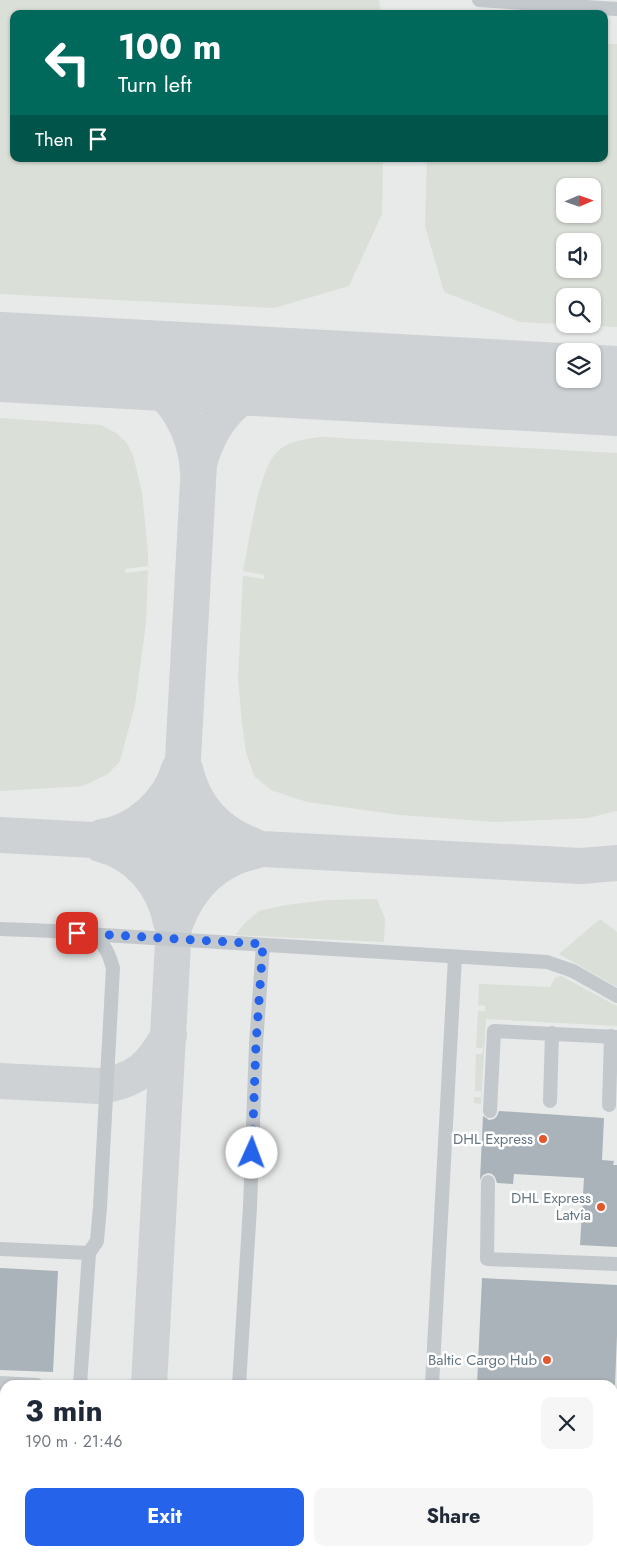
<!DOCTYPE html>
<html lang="en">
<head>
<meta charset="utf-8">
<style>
  :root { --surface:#fff; --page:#f6f6f7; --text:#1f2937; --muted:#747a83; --accent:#2563eb }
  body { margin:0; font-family:Jost,sans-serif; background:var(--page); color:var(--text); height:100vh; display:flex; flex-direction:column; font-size:19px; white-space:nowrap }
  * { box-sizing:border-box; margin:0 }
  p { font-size:16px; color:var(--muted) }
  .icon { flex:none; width:28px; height:28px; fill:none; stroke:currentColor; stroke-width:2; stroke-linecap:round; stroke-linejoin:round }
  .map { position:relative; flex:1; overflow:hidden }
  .panel { position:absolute; left:0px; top:1380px; width:618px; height:176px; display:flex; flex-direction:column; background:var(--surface); border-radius:15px 15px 0 0; box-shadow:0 1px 4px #0004 }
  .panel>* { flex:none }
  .guide { position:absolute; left:10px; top:10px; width:598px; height:152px; border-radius:10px; box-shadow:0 1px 4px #0004; background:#00695c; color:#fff; overflow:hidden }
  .needle { width:32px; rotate:88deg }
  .buttons { position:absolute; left:556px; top:178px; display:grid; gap:10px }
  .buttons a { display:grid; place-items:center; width:45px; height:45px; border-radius:10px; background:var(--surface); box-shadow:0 1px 4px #0004; font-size:25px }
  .pin { position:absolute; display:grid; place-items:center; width:42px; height:42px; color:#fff; margin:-21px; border-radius:10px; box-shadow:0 2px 8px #0006 }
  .me { position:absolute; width:55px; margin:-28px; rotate:2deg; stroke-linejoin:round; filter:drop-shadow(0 0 4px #0008) }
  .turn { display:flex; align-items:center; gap:18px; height:105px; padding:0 25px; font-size:22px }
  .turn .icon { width:65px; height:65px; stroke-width:2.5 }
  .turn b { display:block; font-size:35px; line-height:42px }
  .then { display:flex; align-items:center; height:48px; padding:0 25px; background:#0003; gap:10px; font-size:19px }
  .round { display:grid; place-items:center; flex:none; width:52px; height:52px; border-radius:10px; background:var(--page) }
  .overview { display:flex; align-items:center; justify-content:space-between; height:85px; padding:0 25px }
  h1 { font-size:30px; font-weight:700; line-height:38px }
  .action { display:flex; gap:10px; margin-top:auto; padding:10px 25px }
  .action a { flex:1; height:58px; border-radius:10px; background:var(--accent); color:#fff; font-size:20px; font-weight:700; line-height:58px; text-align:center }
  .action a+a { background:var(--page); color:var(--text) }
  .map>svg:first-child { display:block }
  .built { fill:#e8e9e9; fill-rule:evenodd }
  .green { fill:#dadfd7; fill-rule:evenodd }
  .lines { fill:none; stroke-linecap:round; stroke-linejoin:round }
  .taxiway { stroke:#ced2d4; stroke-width:36 }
  .runway { stroke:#ced2d4; stroke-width:90 }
  .building { fill:#aab3b9 }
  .minor { stroke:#c3c8cc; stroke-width:14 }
  .route { stroke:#2563eb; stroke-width:9; stroke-dasharray:0 16.2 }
  .poi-dot { fill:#e4572e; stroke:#fff; stroke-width:2 }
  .labels { text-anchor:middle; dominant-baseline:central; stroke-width:5; stroke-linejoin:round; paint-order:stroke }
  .poi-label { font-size:15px; fill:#657683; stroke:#fff; text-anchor:end }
</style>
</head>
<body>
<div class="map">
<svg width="617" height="1556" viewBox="0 0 617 1556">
  <rect width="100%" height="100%" fill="#fafaf8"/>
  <path class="built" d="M 0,0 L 617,0 L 617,1556 L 0,1556 ZM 14,14 L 604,14 L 604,159 L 14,159 ZM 565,186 L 592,186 L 592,214 L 565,214 ZM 565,241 L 592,241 L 592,269 L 565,269 ZM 565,296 L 592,296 L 592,324 L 565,324 ZM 565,351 L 592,351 L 592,379 L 565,379 ZM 5,1385 L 612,1385 L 612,1551 L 5,1551 Z"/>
  <path class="green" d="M 0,0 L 379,0 L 381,14 L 14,14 L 14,159 L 383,159 L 382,214 L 349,286 L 274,308 L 0,294 Z
    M 604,44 L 617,44 L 617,327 L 520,322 L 444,292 L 425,226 L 427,159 L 604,159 ZM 592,186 L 592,214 L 565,214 L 565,186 ZM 592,241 L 592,269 L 565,269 L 565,241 ZM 592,296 L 592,324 L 565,324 L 565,296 Z
    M 0,418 L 101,425 L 116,433 L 126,442 L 133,455 L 142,493 L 148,552 L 148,566 L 125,569 L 125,573 L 148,570 L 146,623 L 135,705 L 120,761 L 108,774 L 83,786 L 0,791 Z
    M 322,437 L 617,453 L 617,811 L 588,818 L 496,822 L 400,815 L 307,802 L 271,790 L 254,776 L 246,752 L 242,723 L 238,679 L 243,576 L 264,579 L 265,575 L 243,571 C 249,543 258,472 276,453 C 288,440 306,439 322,437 Z
    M 377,899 L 385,919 L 384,942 L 235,935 L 245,923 L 259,911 L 286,905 L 327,900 Z
    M 600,919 L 617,932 L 617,987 L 559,954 Z
    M 561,976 L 617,1006 L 617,1026 L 486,1019 L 481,1104 L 474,1103 L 474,1097 L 481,1097 L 481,1091 L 475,1091 L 476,1054 L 482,1054 L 483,1048 L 476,1048 L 478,1011 L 485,1011 L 485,1006 L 478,1005 L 479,984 L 550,987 L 555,978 Z
    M 613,1532 L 617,1532 L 617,1556 L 458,1555 L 458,1551 L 612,1551 Z"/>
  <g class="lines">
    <path class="taxiway" d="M 96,362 C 110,366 124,369 137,375 C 175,392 196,432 198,472
      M 185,769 C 193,806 218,834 254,846
      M 0,835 L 581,866 L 617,863
      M 102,837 C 137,832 169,803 179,769
      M 100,844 C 137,853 164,884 171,922
      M 176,922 C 189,887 216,858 255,851
      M 0,1081 L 99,1086 C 137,1081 151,1067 169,1035
      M 149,1385 L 199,464 C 215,404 255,378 315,374
      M 145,1551 L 146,1556"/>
    <path class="runway" d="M 0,357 L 617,391"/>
  </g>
  <path class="building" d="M 499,1111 L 604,1118 L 602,1160 L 614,1161 L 613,1165 L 617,1165 L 617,1247 L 580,1245 L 584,1178 L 514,1174 L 513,1184 L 497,1183 L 495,1177 L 492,1174 L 488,1173 L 483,1175 L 480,1180 L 483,1116 L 489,1120 L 494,1119 L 497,1116 Z
    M 0,1268 L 58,1271 L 53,1372 L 0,1370 Z
    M 482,1278 L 617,1285 L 617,1335 L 615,1385 L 477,1385 Z"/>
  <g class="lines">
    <path class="minor" d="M 479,0 L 617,9
      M 0,929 C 23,930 80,929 98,941 C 107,947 110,958 113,968 L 100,1207 L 97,1241 L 89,1253 L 80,1385
      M 87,934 L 547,962 L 573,971 L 617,996
      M 550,1101 L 552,1033
      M 609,1105 L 611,1036
      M 490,1111 L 494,1031 L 617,1037
      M 488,1182 L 487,1259 L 617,1264
      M 0,1249 L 89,1253
      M 0,1383 L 37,1385
      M 239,1385 L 250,1207 L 256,1044 L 263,945
      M 432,1385 L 455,957
      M 612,1516 L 617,1516
      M 69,1556 L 69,1551
      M 423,1556 L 423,1551"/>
  </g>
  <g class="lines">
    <path class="route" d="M 77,933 L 263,944 L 256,1044 L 252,1153"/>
  </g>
  <g class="poi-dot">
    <circle cx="543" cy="1139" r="5"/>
    <circle cx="601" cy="1207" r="5"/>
    <circle cx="547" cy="1360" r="5"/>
  </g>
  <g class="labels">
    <g class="poi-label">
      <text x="533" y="1139">DHL Express</text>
      <text x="591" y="1198">DHL Express<tspan x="591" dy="17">Latvia</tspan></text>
      <text x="537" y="1360">Baltic Cargo Hub</text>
    </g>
  </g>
</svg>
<div class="buttons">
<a><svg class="needle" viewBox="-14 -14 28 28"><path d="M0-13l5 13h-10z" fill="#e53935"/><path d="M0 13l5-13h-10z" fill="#747a83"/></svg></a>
<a><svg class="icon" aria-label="sound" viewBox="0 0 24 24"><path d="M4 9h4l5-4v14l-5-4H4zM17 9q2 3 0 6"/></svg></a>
<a><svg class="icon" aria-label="search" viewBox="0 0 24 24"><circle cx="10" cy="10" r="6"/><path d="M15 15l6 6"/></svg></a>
<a><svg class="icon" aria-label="layers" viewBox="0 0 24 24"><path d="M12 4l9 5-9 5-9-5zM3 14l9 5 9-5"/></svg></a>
</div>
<div class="pin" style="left:77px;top:933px;background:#d93025"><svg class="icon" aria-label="arrive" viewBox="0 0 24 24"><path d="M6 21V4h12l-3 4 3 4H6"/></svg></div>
<svg class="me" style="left:252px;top:1153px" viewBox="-20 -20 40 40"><circle r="19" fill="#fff"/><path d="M0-13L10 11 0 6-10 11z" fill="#2563eb"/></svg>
<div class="guide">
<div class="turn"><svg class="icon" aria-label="left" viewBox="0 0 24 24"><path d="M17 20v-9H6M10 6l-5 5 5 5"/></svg><div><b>100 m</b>Turn left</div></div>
<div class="then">Then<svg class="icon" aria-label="arrive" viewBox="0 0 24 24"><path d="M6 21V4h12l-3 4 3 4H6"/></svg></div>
</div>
<section class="panel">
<div class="overview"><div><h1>3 min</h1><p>190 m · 21:46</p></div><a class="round"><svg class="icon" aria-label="close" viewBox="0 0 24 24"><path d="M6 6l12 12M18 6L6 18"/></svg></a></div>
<div class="action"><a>Exit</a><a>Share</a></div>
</section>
</div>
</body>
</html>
